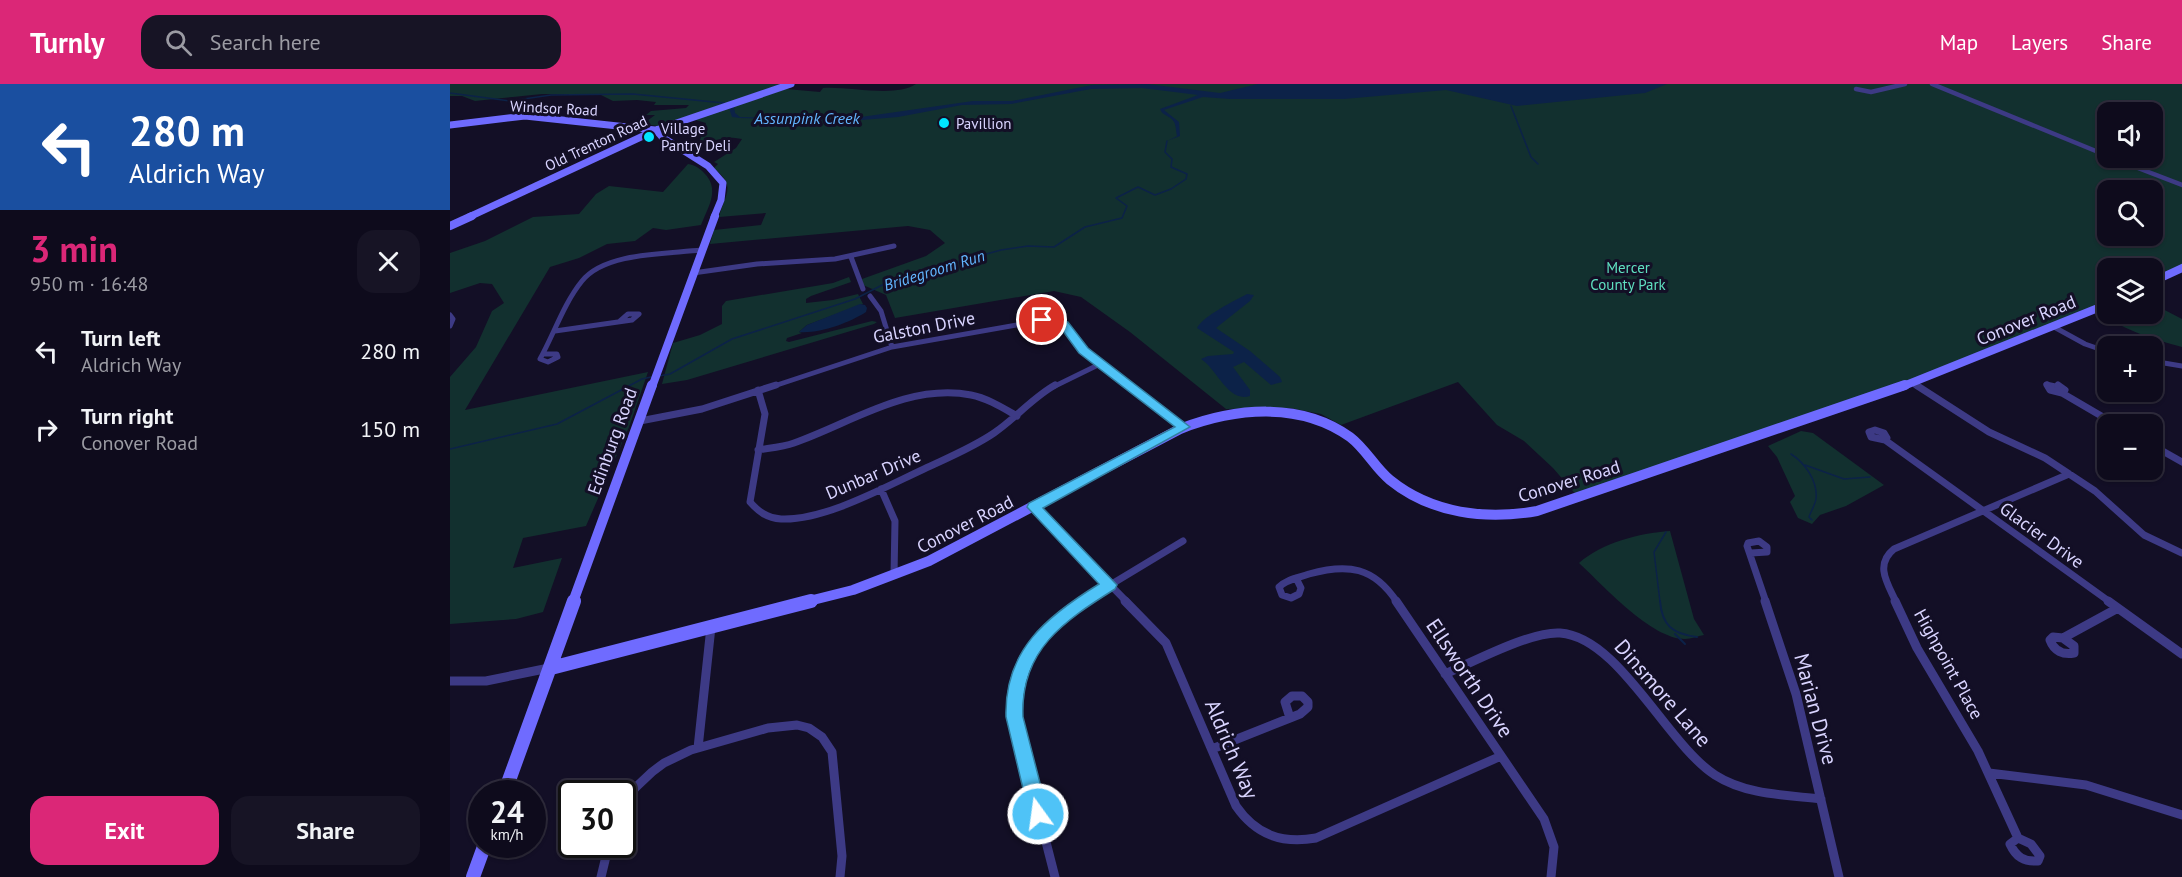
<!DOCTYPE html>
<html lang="en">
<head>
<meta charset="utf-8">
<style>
  :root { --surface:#0e0b1c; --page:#171425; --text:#f1f3f6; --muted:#9b9ba3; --line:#2e2b3b; --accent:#db2777 }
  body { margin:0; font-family:"PT Sans",sans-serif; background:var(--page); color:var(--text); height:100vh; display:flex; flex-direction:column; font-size:22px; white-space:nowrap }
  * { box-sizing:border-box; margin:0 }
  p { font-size:20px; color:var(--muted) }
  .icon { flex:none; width:33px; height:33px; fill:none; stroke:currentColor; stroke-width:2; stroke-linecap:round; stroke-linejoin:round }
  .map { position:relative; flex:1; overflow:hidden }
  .sheet { display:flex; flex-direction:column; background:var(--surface); width:450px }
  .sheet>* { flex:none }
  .top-card { background:#1a4fa0; color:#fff; overflow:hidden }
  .buttons { position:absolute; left:1647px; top:18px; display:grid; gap:12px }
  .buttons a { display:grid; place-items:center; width:66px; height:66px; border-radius:12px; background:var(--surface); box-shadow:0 2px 4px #0004,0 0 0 2px var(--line); font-size:30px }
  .speed { position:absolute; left:18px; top:696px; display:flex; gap:12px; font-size:30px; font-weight:700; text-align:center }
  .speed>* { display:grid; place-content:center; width:78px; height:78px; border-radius:50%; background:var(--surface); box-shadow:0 2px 4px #0004,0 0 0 2px var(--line); line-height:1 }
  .speed small { font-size:15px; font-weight:400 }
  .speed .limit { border:3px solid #111; border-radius:9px; background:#fff; color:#111 }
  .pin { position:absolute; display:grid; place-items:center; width:51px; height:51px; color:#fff; margin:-26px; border:3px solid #fff; border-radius:50%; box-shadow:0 2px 6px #0007 }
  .me { position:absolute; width:66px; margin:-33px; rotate:346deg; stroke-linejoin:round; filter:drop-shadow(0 0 4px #0008) }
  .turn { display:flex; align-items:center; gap:21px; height:126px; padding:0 30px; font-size:27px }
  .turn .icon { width:78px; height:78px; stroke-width:2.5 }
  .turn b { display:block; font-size:42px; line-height:51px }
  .round { display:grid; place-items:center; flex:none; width:63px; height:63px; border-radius:18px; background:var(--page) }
  .summary { display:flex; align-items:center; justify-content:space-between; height:102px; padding:0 30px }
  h1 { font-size:36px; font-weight:700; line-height:45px; color:var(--accent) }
  .action { display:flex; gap:12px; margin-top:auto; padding:12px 30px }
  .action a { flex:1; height:69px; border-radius:18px; background:var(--accent); color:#fff; font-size:24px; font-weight:700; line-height:69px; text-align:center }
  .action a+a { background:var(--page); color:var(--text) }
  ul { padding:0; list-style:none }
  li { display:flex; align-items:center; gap:18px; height:78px; padding:0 30px }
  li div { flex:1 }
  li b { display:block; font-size:22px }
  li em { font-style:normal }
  header { display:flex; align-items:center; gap:36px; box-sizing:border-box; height:84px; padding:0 30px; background:var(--accent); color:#fff }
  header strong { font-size:28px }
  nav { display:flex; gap:33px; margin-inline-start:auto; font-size:21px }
  .search { width:420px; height:54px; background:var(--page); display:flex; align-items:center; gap:15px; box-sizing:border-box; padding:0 21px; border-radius:18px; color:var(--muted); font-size:22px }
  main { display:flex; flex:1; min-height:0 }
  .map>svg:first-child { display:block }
  .green { fill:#12302f; fill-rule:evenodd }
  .water { fill:#0c2248 }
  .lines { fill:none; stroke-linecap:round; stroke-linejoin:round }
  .stream-far1 { stroke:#0c2248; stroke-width:1.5 }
  .stream { stroke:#0c2248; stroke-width:2 }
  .street-far3 { stroke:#3d3a85; stroke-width:4.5 }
  .street-far2 { stroke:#3d3a85; stroke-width:5 }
  .street-far1 { stroke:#3d3a85; stroke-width:7 }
  .street { stroke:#3d3a85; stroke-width:9 }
  .secondary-far3 { stroke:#6f6bff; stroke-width:7 }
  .secondary-far2 { stroke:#6f6bff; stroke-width:8 }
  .secondary-far1 { stroke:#6f6bff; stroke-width:10 }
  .secondary { stroke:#6f6bff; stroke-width:14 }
  .route { fill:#4fc3f7; stroke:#337fa1; stroke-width:1.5 }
  .poi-dot { fill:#00e5ff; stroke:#130f26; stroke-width:2 }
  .labels { text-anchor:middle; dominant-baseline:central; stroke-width:6; stroke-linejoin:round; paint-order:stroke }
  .far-street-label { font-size:15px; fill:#d9d4ff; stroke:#130f26 }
  .far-poi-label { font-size:15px; fill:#d9d4ff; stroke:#130f26; text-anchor:start }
  .far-park-label { font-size:15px; fill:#5fe0c0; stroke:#130f26 }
  .far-water-label { font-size:16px; font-style:italic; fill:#62b6ff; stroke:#130f26 }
  .street-label { font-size:18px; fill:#d9d4ff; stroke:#130f26 }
  .near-street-label { font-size:21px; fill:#d9d4ff; stroke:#130f26 }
</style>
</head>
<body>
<header>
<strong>Turnly</strong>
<div class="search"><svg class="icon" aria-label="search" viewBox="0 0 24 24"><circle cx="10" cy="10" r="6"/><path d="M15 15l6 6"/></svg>Search here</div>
<nav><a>Map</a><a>Layers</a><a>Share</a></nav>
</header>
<main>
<section class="sheet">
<div class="top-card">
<div class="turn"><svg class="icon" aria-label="left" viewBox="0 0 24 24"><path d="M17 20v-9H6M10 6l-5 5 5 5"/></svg><div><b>280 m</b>Aldrich Way</div></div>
</div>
<div class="summary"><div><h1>3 min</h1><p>950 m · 16:48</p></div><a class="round"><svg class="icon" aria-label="close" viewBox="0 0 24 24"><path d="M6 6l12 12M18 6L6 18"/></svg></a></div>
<ul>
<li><svg class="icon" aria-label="left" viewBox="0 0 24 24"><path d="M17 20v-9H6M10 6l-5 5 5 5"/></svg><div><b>Turn left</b><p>Aldrich Way</p></div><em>280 m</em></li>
<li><svg class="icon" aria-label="right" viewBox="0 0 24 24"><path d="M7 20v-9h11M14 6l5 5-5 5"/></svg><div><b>Turn right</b><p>Conover Road</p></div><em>150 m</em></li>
</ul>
<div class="action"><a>Exit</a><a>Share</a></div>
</section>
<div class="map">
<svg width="1732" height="793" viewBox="0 0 1732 793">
  <rect width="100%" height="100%" fill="#130f26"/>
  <path class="green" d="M 0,0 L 332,0 L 208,42 L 193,40 L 205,31 L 196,31 L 201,27 L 236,24 L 239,21 L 204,21 L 206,18 L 187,16 L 163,17 L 149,10 L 92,10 L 25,17 L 12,12 L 0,12 Z
    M 466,0 L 1732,0 L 1732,182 L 1703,195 L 1702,184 L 1658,184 L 1657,216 C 1488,294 1304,351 1128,413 L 1103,384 L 1074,357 L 1047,341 L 1008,298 L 891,341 L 871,330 L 840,324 L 776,325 L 680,248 L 631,213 L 604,207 L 445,234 L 436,211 L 413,201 L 412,195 L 476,172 L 495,159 L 480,146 L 458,142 L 260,160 L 264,146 L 311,141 L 316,129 L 269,133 C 276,108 286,103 264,84 L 268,80 L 264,78 L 286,64 L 292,55 C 270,51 269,58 249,59 L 256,39 L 242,35 L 336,5 L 370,8 L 373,4 C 398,2 446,14 466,0 ZM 1658,28 L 1702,28 L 1702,74 L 1658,74 ZM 1658,106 L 1702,106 L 1702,152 L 1658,152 Z
    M 238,80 C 245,81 251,85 255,90 C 270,106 258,123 251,141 L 216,146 L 203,144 L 185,157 L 157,160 L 129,174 L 100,183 L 15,326 L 198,288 L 179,343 L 136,442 L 73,454 L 63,484 L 112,474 L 93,528 L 66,535 L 0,540 L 0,293 L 26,263 L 42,227 L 54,219 L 42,200 L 30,199 L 0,209 L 0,169 L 35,157 L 83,133 L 129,130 L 146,110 L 159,102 L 213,108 Z
    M 399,193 L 401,198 L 361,212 L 356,215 L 356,219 L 383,216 L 408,210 L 413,220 L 357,241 L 349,248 L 352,249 L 337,254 L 336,257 L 339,258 L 422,237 L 427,238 L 424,240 L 237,296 L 212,300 L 223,259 L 250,251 L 272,240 L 272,222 L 276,217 L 383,199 Z
    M 1703,220 L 1732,235 L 1732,263 C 1705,256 1681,248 1657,234 L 1663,230 L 1702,230 Z
    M 1351,347 L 1363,349 L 1434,401 L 1396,422 L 1370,431 L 1362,440 L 1348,434 L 1340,418 L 1345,412 L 1327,373 L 1318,362 Z
    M 1220,447 L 1244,535 L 1254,551 C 1248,552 1241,555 1235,555 C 1201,555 1153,501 1129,479 C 1152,459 1189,449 1220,447 Z"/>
  <path class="water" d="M 697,0 L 770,9 L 808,0 L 1217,0 L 1195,9 L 1067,22 L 996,6 L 894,15 L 780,15 L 753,13 L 714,26 L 729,38 L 730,52 L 717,57 L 727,52 C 726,48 726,41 724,38 C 720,31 712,32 710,25 L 748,11 L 692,4 L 641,5 L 561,20 L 512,21 L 448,33 L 400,37 L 290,34 L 282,33 L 279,24 L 284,22 L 285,29 L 290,33 L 397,35 L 523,17 L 562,17 L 642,1 Z
    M 797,210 L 804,211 L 800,217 L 766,244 L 800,267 L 830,293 L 832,298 L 821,301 L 794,278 L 783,283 L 800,306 L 800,312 C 778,319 767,285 751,275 L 758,272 L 783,270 L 784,268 L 747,244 C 753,232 784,217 797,210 Z
    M 410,220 L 415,221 L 417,224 L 416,228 C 399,239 369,250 349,248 L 357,241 Z"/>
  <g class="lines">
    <path class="stream-far1" d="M 0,9 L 60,17 L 101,11 L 183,10 L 274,19
      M 1061,22 L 1081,73 L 1088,80
      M 209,292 L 220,290 L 282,255 L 405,215 L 442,196 L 462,194 L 475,187 L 551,166 L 578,162 L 604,163 L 635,143 L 672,134 L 677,122 L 666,114 L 688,103 L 705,111 L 721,105 L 736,95 L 737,90 L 721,83 L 722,75 L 715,68 L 717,57
      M 0,365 L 107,340 L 192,295 L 201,293
      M 1341,370 C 1355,379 1368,397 1366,415 C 1365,421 1361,427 1359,433 L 1362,436
      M 1355,381 L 1394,395 L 1420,393
      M 1210,518 L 1204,468 L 1216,448"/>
    <path class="stream" d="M 1210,517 C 1212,542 1223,550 1247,553
      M 1225,550 L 1235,560"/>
    <path class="street-far3" d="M 1482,0 L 1658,72
      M 1406,5 L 1421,8 L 1455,0
      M 1662,74 L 1732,101"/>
    <path class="street-far2" d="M 401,173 L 413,205
      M 243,189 L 307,180 L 385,175 L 444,162
      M 420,212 L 431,227 L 442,263
      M 0,231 L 3,235 L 0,242
      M 1604,243 L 1635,260 L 1658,268
      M 105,247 L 182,236 L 189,230 L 178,230 L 170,237
      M 93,270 L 107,270 L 108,273 L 98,278 L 90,275 C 104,250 114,219 132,197 C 155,168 217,170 251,166
      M 1702,277 L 1732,282
      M 1463,299 L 1468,303
      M 321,303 L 442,263 L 595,236 L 614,240 L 634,267 L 681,303
      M 603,303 L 650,280
      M 1598,303 L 1596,300 L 1610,303"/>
    <path class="street-far1" d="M 679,301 L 734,343
      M 1466,301 L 1539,348 L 1595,374 L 1645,407 L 1694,451 L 1732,469
      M 1597,301 L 1600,306 L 1612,309
      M 1608,301 L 1615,306 L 1612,309
      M 308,306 L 315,330 L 300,418 C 309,428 317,434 331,435 C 374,437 435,403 474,385 C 497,374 522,364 544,349 C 565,335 582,314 605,301
      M 1612,309 L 1665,340
      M 190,337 L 252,325 L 326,301
      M 1425,346 L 1434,349 L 1437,354 L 1435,356 L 1421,353 L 1419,348 Z
      M 1435,356 L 1660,518
      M 1702,361 L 1732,378
      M 308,366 C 320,364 333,363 344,359 C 401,339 458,299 521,311 C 537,314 553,324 567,332
      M 431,405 L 445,437 L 444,491
      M 584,423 L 677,518
      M 1301,469 L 1317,468 L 1317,463 L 1309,457 L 1298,459 L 1297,462 L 1316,518
      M 846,494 L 851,504 L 849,510 L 841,514 L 832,511 L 829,503 C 837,495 848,494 859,490 C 898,479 924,483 947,518
      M 632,518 L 733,457
      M 1446,518 C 1438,500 1424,481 1444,465 L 1619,390"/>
    <path class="street" d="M 675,517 L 716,559 L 786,722 C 806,751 832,760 866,754 L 1051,672
      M 946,517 L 1094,735 L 1104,763 L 1101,793
      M 1315,517 L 1346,610 L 1389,793
      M 1445,517 L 1467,564 L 1528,667 L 1568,754
      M 1658,517 L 1732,570
      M 1603,553 L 1613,554 L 1624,562 L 1624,569 C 1613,571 1604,567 1600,556 Z
      M 1613,554 L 1668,524
      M 995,590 C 1023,578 1081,547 1110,549 C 1169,553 1216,659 1265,691 C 1296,711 1336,711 1371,715
      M 0,597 L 36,597 L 99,584
      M 842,612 L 852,612 L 858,618 L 858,623 L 850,630 L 840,634 L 835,618 Z
      M 248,664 L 261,543
      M 762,665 L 840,634
      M 1539,689 L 1636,701 L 1732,731
      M 172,722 L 185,704 L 202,688 L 214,679 L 241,666 L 318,644 L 347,641 L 359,644 L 372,653 L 382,668 L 392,772 L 390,793
      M 1568,754 L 1581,760 L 1590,772 L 1588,777 C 1574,778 1566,773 1560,760 Z
      M 151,793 L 159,760
      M 605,793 L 564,633 C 567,576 589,548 635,517"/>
    <path class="secondary-far3" d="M 0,41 L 75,32 L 205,46
      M 206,46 L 212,53 L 258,82 L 273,99 L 271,116 L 264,133
      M 19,133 L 206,46 L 341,0"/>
    <path class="secondary-far2" d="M 0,142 L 22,132
      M 1702,198 L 1732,184
      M 202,303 L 265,132
      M 1451,303 L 1658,220"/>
    <path class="secondary-far1" d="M 123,518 L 202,301
      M 355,518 L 403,506 L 479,477 L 730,345 C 784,324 850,317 900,353 C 916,365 925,384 940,396 C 982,430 1036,436 1087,427 L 1455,301"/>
    <path class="secondary" d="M 101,584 L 361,517
      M 54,710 L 124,517
      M 23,793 L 35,760"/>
  </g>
  <path class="route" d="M 592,233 L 606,233 L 618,238 L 638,264 L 740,343 L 593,424 L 667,501 L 665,505 C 614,537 570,566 573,633 L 598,730 L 595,737 L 588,739 L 582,737 L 579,730 L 556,633 C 554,566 597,532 649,500 L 577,423 L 579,419 L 725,343 L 629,269 L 610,243 L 588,238 L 588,234 Z"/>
  <g class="poi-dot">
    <circle cx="494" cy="39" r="6"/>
    <circle cx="199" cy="53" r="6"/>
  </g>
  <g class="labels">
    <g class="far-street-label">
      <text transform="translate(104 24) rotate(3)">Windsor Road</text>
      <text transform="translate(146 59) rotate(-25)">Old Trenton Road</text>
    </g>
    <g class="far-poi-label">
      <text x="506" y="39">Pavillion</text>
      <text x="211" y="44">Village<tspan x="211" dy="17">Pantry Deli</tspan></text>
    </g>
    <g class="far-park-label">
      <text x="1178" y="183">Mercer<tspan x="1178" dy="17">County Park</tspan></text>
    </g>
    <g class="far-water-label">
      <text x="357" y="34">Assunpink Creek</text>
      <text transform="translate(484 186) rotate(-17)">Bridegroom Run</text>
    </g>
    <g class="street-label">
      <text transform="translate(1576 236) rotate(-22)">Conover Road</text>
      <text transform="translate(474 243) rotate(-11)">Galston Drive</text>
      <text transform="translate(162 357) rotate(-70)">Edinburg Road</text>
      <text transform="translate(423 390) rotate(-23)">Dunbar Drive</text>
      <text transform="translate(1119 397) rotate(-17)">Conover Road</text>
      <text transform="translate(515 440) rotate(-27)">Conover Road</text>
      <text transform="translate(1592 451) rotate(36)">Glacier Drive</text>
      <text transform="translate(1499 580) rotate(61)">Highpoint Place</text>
    </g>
    <g class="near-street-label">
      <text transform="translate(1020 594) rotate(56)">Ellsworth Drive</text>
      <text transform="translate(1213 609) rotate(49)">Dinsmore Lane</text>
      <text transform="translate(1366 625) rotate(75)">Marian Drive</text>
      <text transform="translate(782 665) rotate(67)">Aldrich Way</text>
    </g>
  </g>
</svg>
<div class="buttons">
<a><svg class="icon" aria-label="sound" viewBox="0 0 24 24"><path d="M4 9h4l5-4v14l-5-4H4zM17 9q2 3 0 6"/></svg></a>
<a><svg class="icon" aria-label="search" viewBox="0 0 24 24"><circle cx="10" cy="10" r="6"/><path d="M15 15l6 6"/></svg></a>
<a><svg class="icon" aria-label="layers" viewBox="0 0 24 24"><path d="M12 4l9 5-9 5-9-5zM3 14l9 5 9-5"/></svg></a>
<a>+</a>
<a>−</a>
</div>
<div class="speed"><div>24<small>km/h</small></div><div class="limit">30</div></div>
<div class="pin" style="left:592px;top:236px;background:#d93025"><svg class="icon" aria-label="arrive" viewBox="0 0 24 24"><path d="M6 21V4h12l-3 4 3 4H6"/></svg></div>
<svg class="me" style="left:588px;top:730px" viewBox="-20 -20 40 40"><circle r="17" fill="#4fc3f7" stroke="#fff" stroke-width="3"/><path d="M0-11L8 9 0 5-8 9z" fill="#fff"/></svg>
</div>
</main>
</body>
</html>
